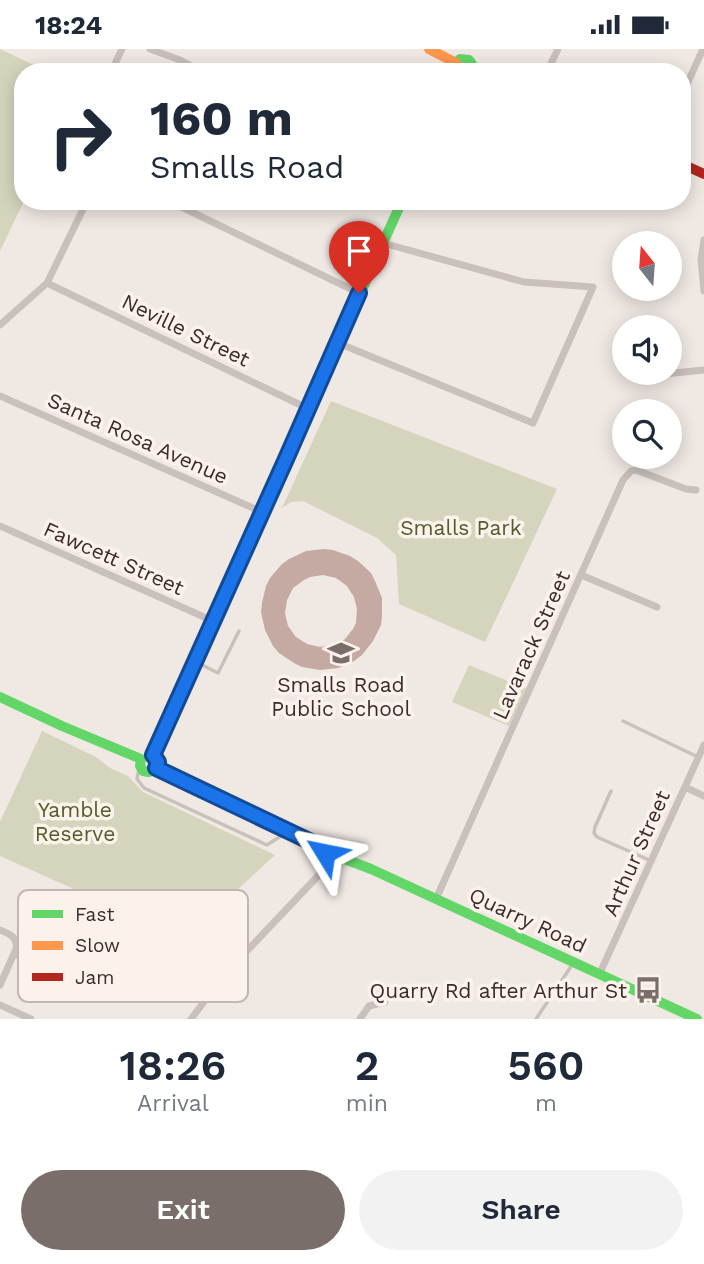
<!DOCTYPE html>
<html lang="en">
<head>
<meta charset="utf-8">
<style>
  :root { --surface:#fff; --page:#f2f2f3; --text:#1f2937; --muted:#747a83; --accent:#7a6e6a }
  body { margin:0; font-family:"Work Sans",sans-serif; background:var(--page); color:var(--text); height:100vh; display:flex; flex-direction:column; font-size:26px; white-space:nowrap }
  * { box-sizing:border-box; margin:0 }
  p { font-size:23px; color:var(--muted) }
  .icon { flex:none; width:38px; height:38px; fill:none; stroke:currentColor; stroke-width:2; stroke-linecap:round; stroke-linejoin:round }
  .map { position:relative; height:970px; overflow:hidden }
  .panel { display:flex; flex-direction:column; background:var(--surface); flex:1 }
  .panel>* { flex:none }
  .guide { position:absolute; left:14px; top:14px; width:677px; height:147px; border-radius:28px; box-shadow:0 4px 18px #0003; background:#fff; color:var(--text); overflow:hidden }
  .needle { width:46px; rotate:343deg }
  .tools { position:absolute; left:612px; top:182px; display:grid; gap:14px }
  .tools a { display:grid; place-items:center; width:70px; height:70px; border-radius:50%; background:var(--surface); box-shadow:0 4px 18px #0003; font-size:35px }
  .pin { position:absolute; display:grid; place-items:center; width:60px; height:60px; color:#fff; margin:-72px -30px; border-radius:50% 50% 50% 0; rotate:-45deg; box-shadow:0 0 7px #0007 }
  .pin .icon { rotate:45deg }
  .me { position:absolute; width:77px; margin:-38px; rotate:305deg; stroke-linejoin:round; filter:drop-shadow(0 0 5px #0008) }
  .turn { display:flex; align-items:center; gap:24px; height:147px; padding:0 21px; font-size:32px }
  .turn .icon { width:91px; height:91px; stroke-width:2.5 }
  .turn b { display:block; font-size:49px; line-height:60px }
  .eta { display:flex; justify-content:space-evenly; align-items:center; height:119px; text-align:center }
  .eta b { font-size:42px; font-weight:600; line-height:49px }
  .action { display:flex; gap:14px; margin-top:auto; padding:14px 21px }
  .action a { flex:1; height:80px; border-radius:42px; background:var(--accent); color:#fff; font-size:28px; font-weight:600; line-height:80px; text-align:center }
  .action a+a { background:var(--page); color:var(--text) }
  .status { display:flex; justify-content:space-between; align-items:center; height:49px; padding:0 35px; background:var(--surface); direction:ltr }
  .status svg { height:19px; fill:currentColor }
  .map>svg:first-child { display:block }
  .green { fill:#d4d5bc }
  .building { fill:#c5a9a3; fill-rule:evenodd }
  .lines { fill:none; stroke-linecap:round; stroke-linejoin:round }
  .lane { stroke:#c9c0bc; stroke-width:3.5 }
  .street { stroke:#c9c0bc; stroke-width:7 }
  .fast { stroke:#63d668; stroke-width:10 }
  .slow { stroke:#ff974d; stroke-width:10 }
  .jam { stroke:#b3261e; stroke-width:10 }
  .route-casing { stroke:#114b97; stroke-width:18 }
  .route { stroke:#1a73e8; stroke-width:12 }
  .labels { text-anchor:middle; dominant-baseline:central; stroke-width:7; stroke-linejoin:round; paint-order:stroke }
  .street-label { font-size:21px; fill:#3b2c29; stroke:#fcf2ec }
  .park-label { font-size:21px; fill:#515d2a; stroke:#fcf2ec }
  .poi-label { font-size:21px; fill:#3b2c29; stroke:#fcf2ec }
  .key { fill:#fcf2ec; stroke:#c2b7b2; stroke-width:2 }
  .key-label { font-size:19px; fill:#3b2c29 }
</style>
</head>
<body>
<div class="status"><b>18:24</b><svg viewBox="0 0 49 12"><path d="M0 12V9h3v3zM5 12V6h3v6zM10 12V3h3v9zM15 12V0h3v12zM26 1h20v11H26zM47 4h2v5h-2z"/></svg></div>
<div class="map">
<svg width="704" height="970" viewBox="0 0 704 970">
  <rect width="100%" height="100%" fill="#f0e8e3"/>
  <path class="green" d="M 0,0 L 40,19 L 40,23 L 23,23 L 24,152 L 0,202 Z
    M 331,352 L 557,440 L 485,593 L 399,555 L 396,506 L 377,489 L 303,452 L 291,453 L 282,459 Z
    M 469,616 L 527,640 L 509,677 L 452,653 Z
    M 42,682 L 96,708 L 110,719 L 128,727 L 143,743 L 275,806 L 164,908 L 148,909 L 149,868 L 89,876 L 65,864 L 76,841 L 0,807 L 0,773 Z"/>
  <path class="building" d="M 324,500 L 333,501 L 350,507 L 358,512 L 371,524 L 375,532 L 382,549 L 382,567 L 381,576 L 373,592 L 362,606 L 354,612 L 338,619 L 320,621 L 302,618 L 294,614 L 279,604 L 273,597 L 265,581 L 261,563 L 262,554 L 266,537 L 270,529 L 282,515 L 289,510 L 306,502 ZM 323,526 L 336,529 L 347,537 L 354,548 L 357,560 L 356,574 L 353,580 L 345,590 L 333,596 L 320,598 L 307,595 L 296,588 L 288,577 L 285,564 L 287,551 L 293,539 L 304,531 L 310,528 Z"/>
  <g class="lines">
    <path class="lane" d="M 196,613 L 218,624 L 239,582
      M 623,672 L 698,708
      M 139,720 L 137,730 L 144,739 L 267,796 L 287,783
      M 611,742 L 595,778 L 594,784 L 597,788 L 649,811
      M 15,907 C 50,922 62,930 75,887
      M 536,970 L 572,916"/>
    <path class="street" d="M 150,0 L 180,11 L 203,23
      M 111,23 L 122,0
      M 547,23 L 558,0
      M 682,46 L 703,0
      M 169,152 L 359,244
      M 704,191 L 701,211 L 704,242
      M 47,234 L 309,360
      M 0,276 L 47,234 L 87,152
      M 338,294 L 533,374 L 593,238 L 524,233 L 383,194
      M 664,325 L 704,321
      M 0,347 L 262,463
      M 0,477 L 213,572
      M 581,526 L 657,558
      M 685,738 L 704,747
      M 436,850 L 623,431 L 631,422 L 636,421 L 686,440 L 696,441
      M 0,881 C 10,885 18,888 16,900 L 0,936
      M 599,926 L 704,696
      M 0,956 L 31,970
      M 191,970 L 225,925 L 317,828 L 328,813
      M 360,970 L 369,957 L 385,953"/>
    <path class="fast" d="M 456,14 L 460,10 L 469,11 L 472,15 L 472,23
      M 346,276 L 402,152
      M 0,648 L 62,677 L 141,710
      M 141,710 L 140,717 L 143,722 L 149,723 L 156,719
      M 326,800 L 325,808 L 330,814 L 338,814 L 342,809
      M 326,800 C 333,797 336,796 342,802 L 342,809
      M 342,809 L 371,820 L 697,970"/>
    <path class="slow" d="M 429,0 L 456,14
      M 153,706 L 346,276
      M 156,719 L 326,800"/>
    <path class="jam" d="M 682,115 L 704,125"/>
  </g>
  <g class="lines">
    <defs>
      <path id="route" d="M 325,804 L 326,800 L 156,719 L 158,713 L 153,706 L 286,410 L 359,244"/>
    </defs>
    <use href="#route" class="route-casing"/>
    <use href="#route" class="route"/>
  </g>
  <defs>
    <symbol id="school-bare" viewBox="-9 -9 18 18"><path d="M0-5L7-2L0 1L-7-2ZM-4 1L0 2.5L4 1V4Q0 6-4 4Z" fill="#7a6e6a" stroke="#fcf2ec" stroke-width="2.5" paint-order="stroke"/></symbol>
    <symbol id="bus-bare" viewBox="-9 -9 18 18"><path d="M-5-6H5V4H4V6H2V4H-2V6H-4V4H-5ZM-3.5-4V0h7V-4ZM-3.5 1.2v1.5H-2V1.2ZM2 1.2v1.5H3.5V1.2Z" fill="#7a6e6a" stroke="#fcf2ec" stroke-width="2.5" paint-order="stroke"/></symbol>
  </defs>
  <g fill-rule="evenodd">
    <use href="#school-bare" x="322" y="585" width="38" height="38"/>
    <use href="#bus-bare" x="629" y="922" width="38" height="38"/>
  </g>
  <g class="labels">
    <g class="street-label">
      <text transform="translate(186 281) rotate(26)">Neville Street</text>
      <text transform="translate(138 389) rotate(24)">Santa Rosa Avenue</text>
      <text transform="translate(114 509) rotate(24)">Fawcett Street</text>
      <text transform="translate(531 596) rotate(-66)">Lavarack Street</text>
      <text transform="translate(636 804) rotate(-66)">Arthur Street</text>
      <text transform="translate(528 871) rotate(25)">Quarry Road</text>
    </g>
    <g class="park-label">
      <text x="461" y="478">Smalls Park</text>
      <text x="75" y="760">Yamble<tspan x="75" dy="24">Reserve</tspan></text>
    </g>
    <g class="poi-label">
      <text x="341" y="635">Smalls Road<tspan x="341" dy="24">Public School</tspan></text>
      <text x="627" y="941" text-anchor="end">Quarry Rd after Arthur St</text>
    </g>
  </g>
  <rect x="18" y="841" width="230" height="112" rx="10" class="key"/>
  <rect x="32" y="861" width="31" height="8" fill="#63d668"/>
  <rect x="32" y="892" width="31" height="9" fill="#ff974d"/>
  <rect x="32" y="924" width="31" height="8" fill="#b3261e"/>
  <g class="key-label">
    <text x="75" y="872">Fast</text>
    <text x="75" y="903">Slow</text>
    <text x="75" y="935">Jam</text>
  </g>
</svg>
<div class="tools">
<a><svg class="needle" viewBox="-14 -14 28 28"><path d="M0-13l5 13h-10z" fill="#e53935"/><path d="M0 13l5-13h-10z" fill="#747a83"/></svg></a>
<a><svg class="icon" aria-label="sound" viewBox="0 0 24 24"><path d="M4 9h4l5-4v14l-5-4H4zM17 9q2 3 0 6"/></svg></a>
<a><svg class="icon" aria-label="search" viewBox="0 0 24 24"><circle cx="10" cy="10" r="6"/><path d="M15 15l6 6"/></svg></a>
</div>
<div class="pin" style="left:359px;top:244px;background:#d93025"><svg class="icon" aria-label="arrive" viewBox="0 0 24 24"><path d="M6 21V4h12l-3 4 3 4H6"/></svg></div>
<svg class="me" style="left:325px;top:804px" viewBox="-20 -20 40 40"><path d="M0-17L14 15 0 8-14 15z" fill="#1a73e8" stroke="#fff" stroke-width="4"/></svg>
<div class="guide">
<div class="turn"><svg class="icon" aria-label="right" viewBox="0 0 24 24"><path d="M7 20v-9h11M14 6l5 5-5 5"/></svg><div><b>160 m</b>Smalls Road</div></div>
</div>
</div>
<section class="panel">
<div class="eta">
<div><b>18:26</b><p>Arrival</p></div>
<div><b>2</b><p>min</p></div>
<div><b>560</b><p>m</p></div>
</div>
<div class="action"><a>Exit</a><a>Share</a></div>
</section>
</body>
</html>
